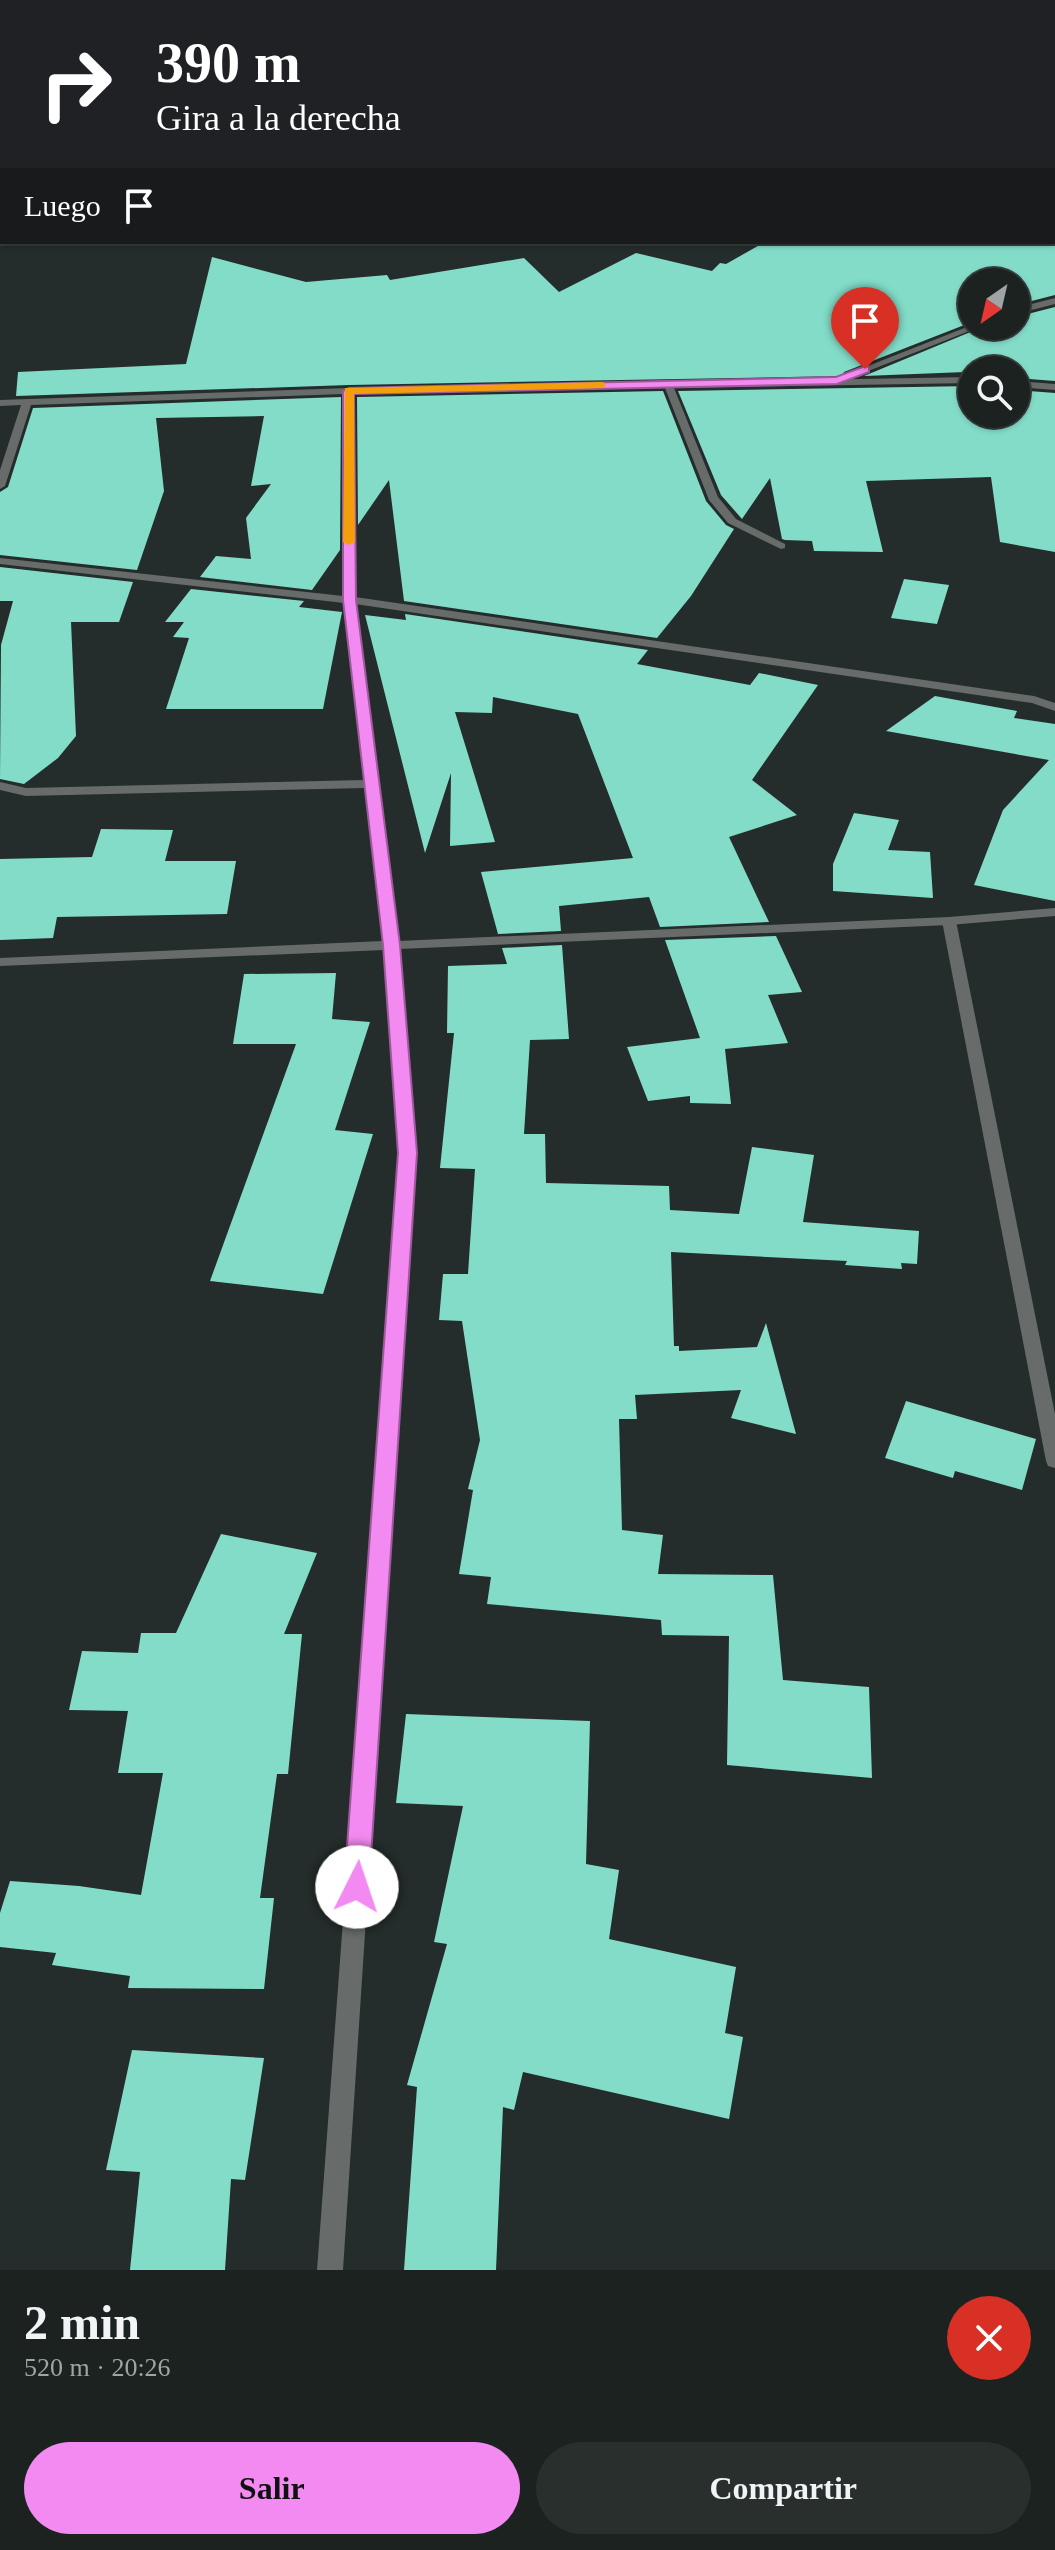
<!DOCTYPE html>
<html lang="es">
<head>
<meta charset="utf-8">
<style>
  :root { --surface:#1b2220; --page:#282f2d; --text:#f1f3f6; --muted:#a0a4a5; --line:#393f3e; --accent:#f38af1 }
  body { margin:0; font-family:Georgia,serif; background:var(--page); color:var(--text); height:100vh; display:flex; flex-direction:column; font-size:30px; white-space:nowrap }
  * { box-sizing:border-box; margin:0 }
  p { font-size:26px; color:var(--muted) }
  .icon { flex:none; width:44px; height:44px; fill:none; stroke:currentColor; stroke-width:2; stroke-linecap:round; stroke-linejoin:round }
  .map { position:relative; height:2270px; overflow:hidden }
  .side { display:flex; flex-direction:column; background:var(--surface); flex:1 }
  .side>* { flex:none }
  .hud { position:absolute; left:0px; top:0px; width:1056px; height:244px; box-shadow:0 2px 6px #0004,0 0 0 2px var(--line); background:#202124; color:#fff; overflow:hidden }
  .needle { width:52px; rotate:214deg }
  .tools { position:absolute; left:958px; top:268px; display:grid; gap:16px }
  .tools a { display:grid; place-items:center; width:72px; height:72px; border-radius:50%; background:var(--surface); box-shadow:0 2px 6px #0004,0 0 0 2px var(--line); font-size:40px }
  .pin { position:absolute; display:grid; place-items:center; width:68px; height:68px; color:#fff; margin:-82px -34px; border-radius:50% 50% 50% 0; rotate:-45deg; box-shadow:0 0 8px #0007 }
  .pin .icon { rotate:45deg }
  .me { position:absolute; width:88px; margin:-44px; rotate:4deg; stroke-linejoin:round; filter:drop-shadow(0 0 6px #0008) }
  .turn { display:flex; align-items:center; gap:28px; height:168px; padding:0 24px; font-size:36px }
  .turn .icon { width:104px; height:104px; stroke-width:2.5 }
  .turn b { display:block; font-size:56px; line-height:68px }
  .then { display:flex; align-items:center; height:76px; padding:0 24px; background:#0003; gap:16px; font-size:30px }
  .round { display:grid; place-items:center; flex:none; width:84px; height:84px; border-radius:42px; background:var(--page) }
  .summary { display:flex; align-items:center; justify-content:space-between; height:136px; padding:0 24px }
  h1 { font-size:48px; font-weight:700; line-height:60px }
  .primary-button { display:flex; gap:16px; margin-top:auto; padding:16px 24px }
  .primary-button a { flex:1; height:92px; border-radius:48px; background:var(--accent); color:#111; font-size:32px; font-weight:700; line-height:92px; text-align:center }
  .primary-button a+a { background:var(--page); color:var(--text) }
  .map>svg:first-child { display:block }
  .building { fill:#83dcc8 }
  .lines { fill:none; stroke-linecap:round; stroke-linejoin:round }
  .lane { fill:#676b6a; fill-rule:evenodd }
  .street { fill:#676b6a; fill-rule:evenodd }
  .route { fill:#f38af1; stroke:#9e5a9d; stroke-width:2 }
  .slow { fill:#f59e0b }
</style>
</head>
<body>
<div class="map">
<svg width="1055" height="2270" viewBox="0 0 1055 2270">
  <rect width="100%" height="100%" fill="#242d2b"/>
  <path class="building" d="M 765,242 L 1055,242 L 1055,295 L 1016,305 L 1016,282 L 972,282 L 972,322 L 844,372 L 842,376 L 349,385 L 16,396 L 18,372 L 186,364 L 212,257 L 306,282 L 387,275 L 390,280 L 524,258 L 559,292 L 636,253 L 712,271 L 720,263 L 726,264 Z
    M 1055,307 L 1055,381 L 1016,378 L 1016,370 L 864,376 L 985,326 L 1016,326 L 1016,317 Z
    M 972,386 L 972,414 L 1016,414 L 1016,390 L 1055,393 L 1055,552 L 1000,542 L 991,477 L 866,481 L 883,552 L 814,551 L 812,541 L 785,540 L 782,539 L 770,478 L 742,519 L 721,495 L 678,391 Z
    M 663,391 L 706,501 L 726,525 L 734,529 L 691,596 L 657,638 L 404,601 L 389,480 L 358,525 L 357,397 Z
    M 341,397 L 340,550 L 312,590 L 200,577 L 216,556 L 251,559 L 246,518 L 271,484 L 251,486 L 264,416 L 156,418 L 164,491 L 137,570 L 0,555 L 0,492 L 8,487 L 33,408 Z
    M 0,567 L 133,582 L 119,622 L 71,622 L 76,736 L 58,758 L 24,784 L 0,779 L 1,645 L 13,601 L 0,601 Z
    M 904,579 L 949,585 L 937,624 L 891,618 Z
    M 191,589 L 304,601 L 299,607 L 342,612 L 323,709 L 166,709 L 189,638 L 173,637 L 184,622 L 165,622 Z
    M 405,614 L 648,650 L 637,664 L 750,685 L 759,673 L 818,685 L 752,780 L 797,815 L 729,837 L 769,922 L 660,927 L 649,897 L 559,906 L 561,931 L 498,934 L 481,872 L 633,858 L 578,714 L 493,697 L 492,713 L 455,712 L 495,842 L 450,846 L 451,773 L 425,853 L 365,615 L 406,620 Z
    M 935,696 L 1017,711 L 1014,718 L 1055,724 L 1055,901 L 974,885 L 1003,810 L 1049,760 L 886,731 Z
    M 854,813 L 899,820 L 888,850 L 930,852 L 933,898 L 833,891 L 833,864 Z
    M 101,829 L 173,830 L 165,861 L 236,861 L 227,914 L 57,917 L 53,938 L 0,940 L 0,859 L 92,857 Z
    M 776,936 L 802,992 L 768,995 L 788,1043 L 725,1049 L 731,1104 L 690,1103 L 690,1096 L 648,1101 L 627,1047 L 700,1038 L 665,940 Z
    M 562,945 L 569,1039 L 530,1040 L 524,1134 L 545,1134 L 546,1183 L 669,1186 L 670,1210 L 739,1214 L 752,1147 L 814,1155 L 803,1222 L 919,1231 L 917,1264 L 901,1263 L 902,1269 L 845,1265 L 847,1261 L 671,1252 L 674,1346 L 679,1346 L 679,1351 L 757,1347 L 766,1323 L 796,1434 L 731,1418 L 741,1390 L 635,1395 L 637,1419 L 619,1419 L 622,1530 L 663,1535 L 658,1574 L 773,1575 L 783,1680 L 869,1687 L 872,1778 L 727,1765 L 729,1636 L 662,1635 L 661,1620 L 487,1604 L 491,1577 L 459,1574 L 473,1490 L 468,1489 L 480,1440 L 462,1321 L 439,1320 L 443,1274 L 468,1274 L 475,1169 L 440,1168 L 454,1033 L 447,1033 L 448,966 L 507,964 L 502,948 Z
    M 336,973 L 332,1019 L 370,1022 L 335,1130 L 373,1134 L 323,1294 L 210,1281 L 296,1044 L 233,1044 L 244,974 Z
    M 906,1401 L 1036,1439 L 1022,1490 L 955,1471 L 953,1478 L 885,1458 Z
    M 221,1534 L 317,1553 L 284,1634 L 302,1634 L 288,1774 L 277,1774 L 260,1898 L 274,1898 L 264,1989 L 128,1988 L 130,1976 L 52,1965 L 56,1953 L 0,1947 L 0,1913 L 10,1881 L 79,1886 L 141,1895 L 163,1773 L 118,1773 L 128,1711 L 69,1710 L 82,1651 L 138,1653 L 141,1633 L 176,1633 Z
    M 406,1714 L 590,1721 L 586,1864 L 619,1870 L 609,1939 L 736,1967 L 725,2033 L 743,2037 L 729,2119 L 523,2072 L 514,2110 L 503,2107 L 496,2270 L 404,2270 L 417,2087 L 407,2085 L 447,1944 L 434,1942 L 463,1806 L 396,1803 Z
    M 132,2050 L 264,2058 L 245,2180 L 231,2179 L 225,2270 L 130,2270 L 140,2172 L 106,2170 Z"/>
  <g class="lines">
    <path class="lane" d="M 949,917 L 956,921 L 1055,1414 L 1055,1468 L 1048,1466 L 1046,1461 L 942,921 Z"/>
    <path class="street" d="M 1055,298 L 1055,304 L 1016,314 L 1016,308 Z
      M 972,325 L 982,326 L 853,377 L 845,375 Z
      M 972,377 L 972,383 L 674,388 L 718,497 L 736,519 L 785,544 L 785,548 L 781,549 L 728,523 L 709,500 L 665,388 L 354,394 L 355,597 L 1034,696 L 1055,703 L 1055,711 L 1032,703 L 355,604 L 398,941 L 949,917 L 1055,908 L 1055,916 L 949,925 L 399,949 L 416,1153 L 343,2270 L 317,2270 L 400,1153 L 384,950 L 0,966 L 0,958 L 383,941 L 365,788 L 26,796 L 0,790 L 0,782 L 26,788 L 364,780 L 344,603 L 0,564 L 0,558 L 343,596 L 344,394 L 31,405 L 5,486 L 0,489 L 0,470 L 21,405 L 0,406 L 0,400 L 349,388 Z
      M 1016,381 L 1055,384 L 1055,390 L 1016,387 Z"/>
  </g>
  <path class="route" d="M 865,366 L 869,367 L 869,372 L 837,384 L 354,394 L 356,600 L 400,945 L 417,1153 L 369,1887 L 366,1895 L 357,1899 L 348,1895 L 344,1887 L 398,1153 L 383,945 L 343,600 L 343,391 L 349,388 L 836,377 Z"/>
  <path class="slow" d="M 602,382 L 605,383 L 605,388 L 354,394 L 355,542 L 349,545 L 343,542 L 345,388 Z"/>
</svg>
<div class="tools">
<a><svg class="needle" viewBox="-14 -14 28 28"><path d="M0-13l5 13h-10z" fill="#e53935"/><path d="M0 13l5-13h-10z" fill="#a0a4a5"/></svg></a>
<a><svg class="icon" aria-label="search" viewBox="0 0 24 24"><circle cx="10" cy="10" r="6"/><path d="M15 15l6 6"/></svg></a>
</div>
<div class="pin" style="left:865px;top:369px;background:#d93025"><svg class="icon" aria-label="arrive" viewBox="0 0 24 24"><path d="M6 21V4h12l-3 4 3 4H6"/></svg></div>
<svg class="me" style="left:357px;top:1887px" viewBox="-20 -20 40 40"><circle r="19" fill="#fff"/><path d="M0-13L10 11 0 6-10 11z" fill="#f38af1"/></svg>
<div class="hud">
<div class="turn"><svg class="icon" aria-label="right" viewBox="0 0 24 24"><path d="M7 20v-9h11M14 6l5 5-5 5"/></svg><div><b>390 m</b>Gira a la derecha</div></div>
<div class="then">Luego<svg class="icon" aria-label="arrive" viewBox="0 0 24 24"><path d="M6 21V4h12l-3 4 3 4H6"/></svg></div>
</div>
</div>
<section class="side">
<div class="summary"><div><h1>2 min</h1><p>520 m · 20:26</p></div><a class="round" style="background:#d93025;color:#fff"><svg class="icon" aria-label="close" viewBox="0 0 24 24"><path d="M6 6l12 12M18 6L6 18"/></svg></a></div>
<div class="primary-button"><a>Salir</a><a>Compartir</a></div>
</section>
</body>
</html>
